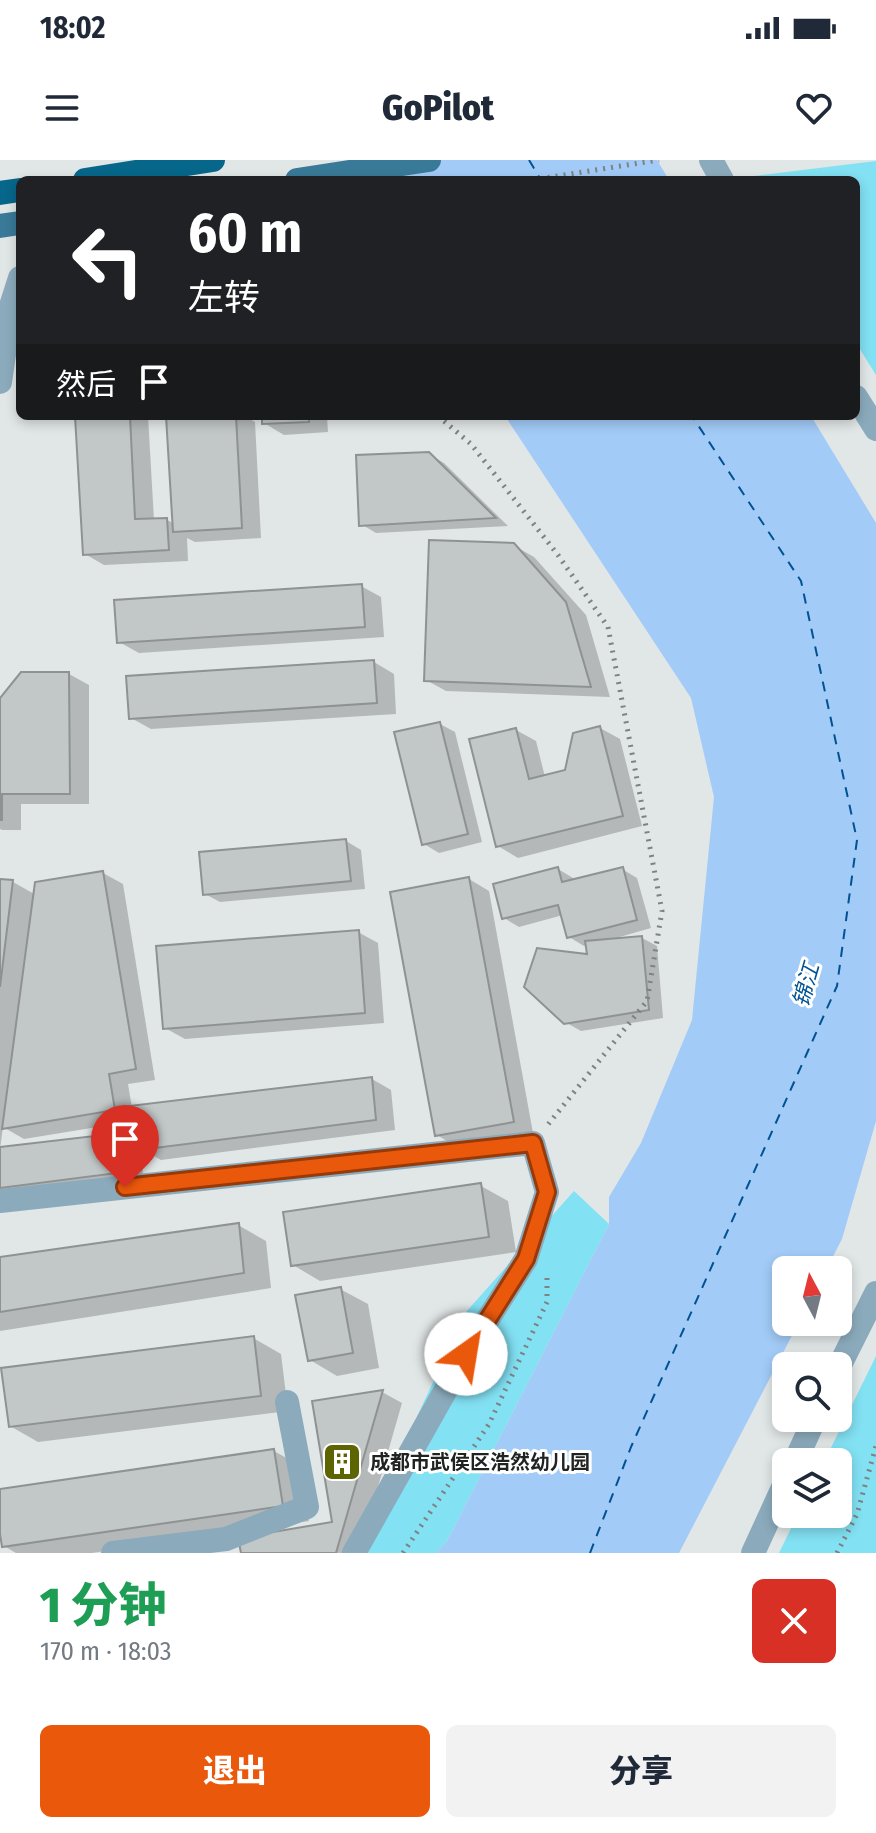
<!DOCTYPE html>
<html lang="zh">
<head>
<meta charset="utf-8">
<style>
  :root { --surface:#fff; --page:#f2f2f3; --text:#1f2937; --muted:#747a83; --accent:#ea580c }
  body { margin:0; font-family:"Fira Sans Condensed","Noto Sans SC",sans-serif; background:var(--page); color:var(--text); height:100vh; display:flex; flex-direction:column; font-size:30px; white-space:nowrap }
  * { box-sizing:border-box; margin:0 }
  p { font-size:26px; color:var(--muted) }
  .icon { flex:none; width:44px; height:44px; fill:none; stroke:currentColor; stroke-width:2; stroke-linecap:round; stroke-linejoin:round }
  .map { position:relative; height:1393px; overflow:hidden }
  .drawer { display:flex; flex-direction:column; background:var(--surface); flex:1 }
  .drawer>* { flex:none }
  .hud { position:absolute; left:16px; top:16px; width:844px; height:244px; border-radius:12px; box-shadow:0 4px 12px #0003; background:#202124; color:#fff; overflow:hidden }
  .needle { width:52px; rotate:353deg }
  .fabs { position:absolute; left:772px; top:1096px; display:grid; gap:16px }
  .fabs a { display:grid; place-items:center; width:80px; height:80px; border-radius:12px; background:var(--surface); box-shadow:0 4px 12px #0003; font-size:40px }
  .pin { position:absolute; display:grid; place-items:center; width:68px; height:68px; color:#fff; margin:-82px -34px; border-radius:50% 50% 50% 0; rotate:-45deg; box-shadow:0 0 8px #0007 }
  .pin .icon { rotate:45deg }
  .me { position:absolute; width:88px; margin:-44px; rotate:32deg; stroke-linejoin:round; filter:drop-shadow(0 0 6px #0008) }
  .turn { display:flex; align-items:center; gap:28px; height:168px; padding:0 40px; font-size:36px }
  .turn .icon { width:104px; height:104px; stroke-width:2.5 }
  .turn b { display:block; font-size:56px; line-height:68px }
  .then { display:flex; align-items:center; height:76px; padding:0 40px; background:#0003; gap:16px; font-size:30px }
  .round { display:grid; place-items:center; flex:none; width:84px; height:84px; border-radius:12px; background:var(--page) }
  .headline { display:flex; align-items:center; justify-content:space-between; height:136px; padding:0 40px }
  h1 { font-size:48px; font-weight:800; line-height:60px; color:#1e9e55 }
  .button { display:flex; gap:16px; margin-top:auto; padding:16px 40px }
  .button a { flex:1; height:92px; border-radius:12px; background:var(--accent); color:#fff; font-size:32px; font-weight:800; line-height:92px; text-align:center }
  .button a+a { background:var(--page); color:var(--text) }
  .status { display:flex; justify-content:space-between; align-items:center; height:56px; padding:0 40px; background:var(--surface); direction:ltr }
  .status svg { height:22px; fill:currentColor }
  header { display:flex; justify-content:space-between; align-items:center; height:104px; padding:0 40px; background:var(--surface); font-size:36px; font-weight:800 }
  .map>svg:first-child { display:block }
  .green { fill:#82e1f3 }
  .water { fill:#a2cbf7 }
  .shadow { fill:#0003; fill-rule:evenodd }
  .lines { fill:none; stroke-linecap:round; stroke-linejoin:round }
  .ferry { stroke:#005293; stroke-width:2; stroke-dasharray:10 8; stroke-linecap:butt }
  .building { fill:#c2c7c7; stroke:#8e9292; stroke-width:2 }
  .path { stroke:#7e8282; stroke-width:5; stroke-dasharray:2 6; stroke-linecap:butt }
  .minor { stroke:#8babbc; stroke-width:24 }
  .major { stroke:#397a98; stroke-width:24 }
  .highway { stroke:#06678a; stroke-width:24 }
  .route-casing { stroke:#983908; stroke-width:20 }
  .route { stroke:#ea580c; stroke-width:14 }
  .labels { text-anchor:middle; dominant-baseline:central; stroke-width:6; stroke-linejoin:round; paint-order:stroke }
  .poi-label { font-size:20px; font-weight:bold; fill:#212323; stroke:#fff; text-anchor:start }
  .water-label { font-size:22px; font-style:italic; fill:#005293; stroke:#fff }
</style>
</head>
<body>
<div class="status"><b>18:02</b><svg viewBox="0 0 49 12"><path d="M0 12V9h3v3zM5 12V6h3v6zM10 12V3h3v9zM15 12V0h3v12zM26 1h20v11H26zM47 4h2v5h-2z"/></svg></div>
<header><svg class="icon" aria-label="menu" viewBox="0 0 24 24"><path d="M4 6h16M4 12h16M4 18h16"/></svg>GoPilot<svg class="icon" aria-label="heart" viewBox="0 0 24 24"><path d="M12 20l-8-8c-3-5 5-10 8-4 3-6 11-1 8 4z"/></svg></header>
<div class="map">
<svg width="876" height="1393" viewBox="0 0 876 1393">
  <rect width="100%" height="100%" fill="#e1e6e7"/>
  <path class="green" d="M 876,1 L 876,215 L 856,183 L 856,20 L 757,20 L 754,16 Z
    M 574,1031 L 609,1064 L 447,1381 L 436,1393 L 353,1393 L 466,1152 Z
    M 876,1196 L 876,1393 L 779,1393 L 798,1354 L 838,1354 L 838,1302 L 824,1302 Z"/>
  <path class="water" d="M 367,0 L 657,0 L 669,20 L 377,20 Z
    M 505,256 L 811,256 L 876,363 L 876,961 L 842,1079 L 826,1110 L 786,1110 L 786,1162 L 799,1162 L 679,1393 L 436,1393 L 447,1381 L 609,1064 L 609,1037 L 641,983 L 692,860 L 714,637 L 691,538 Z"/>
  <path class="shadow" d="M 77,256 L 148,256 L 154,360 L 167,360 L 175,364 L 168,256 L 245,256 L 255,262 L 261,378 L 195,382 L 187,378 L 188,401 L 104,405 L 85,394 Z
    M 264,256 L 327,256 L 328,272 L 284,275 L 264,263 Z
    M 429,294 L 444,303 L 508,366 L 376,373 L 361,364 Z
    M 513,385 L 534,397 L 586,455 L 610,537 L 446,531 L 426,520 Z
    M 361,426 L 381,437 L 384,477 L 139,493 L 119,482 Z
    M 374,502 L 394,514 L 396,554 L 151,569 L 131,558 Z
    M 69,514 L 89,525 L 89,644 L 21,644 L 21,670 L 2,670 L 0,669 L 0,541 Z
    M 440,564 L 455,572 L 482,682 L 439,693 L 424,684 Z
    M 600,568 L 620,579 L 642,666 L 518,698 L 498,686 L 516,570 L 536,581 L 545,617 L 567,612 Z
    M 346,681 L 361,690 L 365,729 L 220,742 L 205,734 Z
    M 558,709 L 573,718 L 574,721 L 622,709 L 637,718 L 651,768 L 616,778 L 616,780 L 642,778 L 657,786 L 663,858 L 581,871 L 565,862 L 589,797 L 587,785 L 584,786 L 569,777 L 563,755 L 519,767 L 504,758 Z
    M 103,713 L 123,724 L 155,920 L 128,924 L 132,948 L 372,919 L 391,930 L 395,970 L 161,1000 L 140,988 L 144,1023 L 0,1041 L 0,721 L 13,722 L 36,735 ZM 134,961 L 140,986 L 120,975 L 0,989 L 3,967 L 24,979 Z
    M 469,719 L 489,731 L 533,973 L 457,987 L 437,975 Z
    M 358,772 L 378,783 L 384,863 L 185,879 L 165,868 Z
    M 481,1026 L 508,1041 L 516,1092 L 320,1121 L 293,1105 Z
    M 238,1065 L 266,1081 L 271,1128 L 0,1171 L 0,1099 Z
    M 340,1129 L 368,1144 L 379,1208 L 337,1216 L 310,1200 Z
    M 253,1178 L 281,1194 L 288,1251 L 38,1282 L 10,1266 Z
    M 382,1232 L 402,1243 L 359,1393 L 243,1393 L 334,1364 L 314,1243 Z
    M 274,1291 L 301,1306 L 309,1361 L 92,1393 L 16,1393 L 4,1386 L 0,1361 L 0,1331 Z"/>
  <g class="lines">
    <path class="ferry" d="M 529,0 L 541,20
      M 590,1393 L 631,1287 L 837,826 L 857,680 L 801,421 L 692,256"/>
  </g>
  <path class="building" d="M 75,256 L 130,256 L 135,359 L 167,358 L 169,390 L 83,395 Z
    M 166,256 L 236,256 L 242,368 L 173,372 Z
    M 262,256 L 309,256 L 309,262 L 262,264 Z
    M 429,292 L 496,358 L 359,366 L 356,295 Z
    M 429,380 L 514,383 L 566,442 L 591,527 L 424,521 Z
    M 362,424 L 365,467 L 117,483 L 114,440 Z
    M 374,500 L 377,543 L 129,559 L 126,516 Z
    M 21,512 L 69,512 L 70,634 L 2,634 L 2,660 L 0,660 L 0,538 Z
    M 440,562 L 468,674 L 422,685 L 394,572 Z
    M 600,566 L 623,656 L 496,687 L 469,579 L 516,568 L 529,619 L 565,610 L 573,573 Z
    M 346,679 L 351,721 L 203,735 L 199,692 Z
    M 558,707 L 562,722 L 623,707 L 637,760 L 567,778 L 558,745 L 502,759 L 493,724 Z
    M 103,711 L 136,909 L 109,914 L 115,950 L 2,969 L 35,722 Z
    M 469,717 L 514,962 L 435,976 L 390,732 Z
    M 0,719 L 13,720 L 0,827 Z
    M 359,770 L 365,853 L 163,869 L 156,786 Z
    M 642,776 L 649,850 L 564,864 L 524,827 L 537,788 L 587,794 L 585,781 Z
    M 372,917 L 376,960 L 139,990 L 129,946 Z
    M 120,973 L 125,1012 L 0,1028 L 0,987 Z
    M 481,1023 L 489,1077 L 291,1106 L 283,1052 Z
    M 239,1063 L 244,1113 L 0,1152 L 0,1097 Z
    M 341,1127 L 353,1193 L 308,1201 L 295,1135 Z
    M 254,1176 L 261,1236 L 9,1267 L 1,1208 Z
    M 383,1230 L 336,1393 L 241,1393 L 238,1378 L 332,1362 L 312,1241 Z
    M 274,1289 L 283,1346 L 2,1387 L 0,1374 L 0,1329 Z"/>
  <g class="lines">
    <path class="path" d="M 532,20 L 659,0
      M 438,256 L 471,284 L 558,395 L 608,467 L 662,751 L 647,841 L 546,967
      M 403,1393 L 489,1264 L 547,1142 L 547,1113
      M 837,1393 L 857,1354 L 876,1286"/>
    <path class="minor" d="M 711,0 L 722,20
      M 0,222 L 11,146 L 20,118
      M 856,237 L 876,269
      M 0,1041 L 533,983 L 547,1032 L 526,1099 L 466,1194 L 354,1393
      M 838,1209 L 876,1133
      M 795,1302 L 815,1258
      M 113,1393 L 226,1379 L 307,1347 L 287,1242
      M 753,1393 L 786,1321"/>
    <path class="major" d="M 297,20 L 429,0
      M 0,66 L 20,63"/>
    <path class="highway" d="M 85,20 L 213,0
      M 0,33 L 20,30"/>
  </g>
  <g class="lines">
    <defs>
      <path id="route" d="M 125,1027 L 533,983 L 547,1032 L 526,1099 L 466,1194"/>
    </defs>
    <use href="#route" class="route-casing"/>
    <use href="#route" class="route"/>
  </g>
  <defs>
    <symbol id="building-square" viewBox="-11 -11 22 22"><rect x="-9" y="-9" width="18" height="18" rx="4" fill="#5d6402" stroke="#fff"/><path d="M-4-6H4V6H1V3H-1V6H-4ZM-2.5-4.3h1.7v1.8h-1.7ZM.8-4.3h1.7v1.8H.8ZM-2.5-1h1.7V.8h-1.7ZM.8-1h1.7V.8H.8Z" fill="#fff"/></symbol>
  </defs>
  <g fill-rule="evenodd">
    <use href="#building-square" x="320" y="1280" width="44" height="44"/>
  </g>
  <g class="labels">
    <g class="poi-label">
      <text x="370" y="1302">成都市武侯区浩然幼儿园</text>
    </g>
    <g class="water-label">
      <text transform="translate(806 825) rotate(-74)">锦江</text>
    </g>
  </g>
</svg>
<div class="fabs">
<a><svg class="needle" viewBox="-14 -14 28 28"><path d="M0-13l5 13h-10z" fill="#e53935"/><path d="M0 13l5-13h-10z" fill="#747a83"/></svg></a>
<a><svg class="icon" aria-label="search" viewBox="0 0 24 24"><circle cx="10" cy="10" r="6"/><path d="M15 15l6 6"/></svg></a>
<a><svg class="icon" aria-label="layers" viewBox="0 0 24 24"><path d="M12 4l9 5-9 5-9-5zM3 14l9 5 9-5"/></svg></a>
</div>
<div class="pin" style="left:125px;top:1027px;background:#d93025"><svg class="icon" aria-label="arrive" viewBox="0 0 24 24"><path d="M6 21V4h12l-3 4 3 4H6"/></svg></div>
<svg class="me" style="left:466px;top:1194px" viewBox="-20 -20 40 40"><circle r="19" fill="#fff"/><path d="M0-13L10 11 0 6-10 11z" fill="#ea580c"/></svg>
<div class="hud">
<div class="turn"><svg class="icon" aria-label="left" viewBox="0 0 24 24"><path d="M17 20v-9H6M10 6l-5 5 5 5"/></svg><div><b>60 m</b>左转</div></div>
<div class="then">然后<svg class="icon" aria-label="arrive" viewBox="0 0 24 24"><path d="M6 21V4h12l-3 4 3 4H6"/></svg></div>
</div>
</div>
<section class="drawer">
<div class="headline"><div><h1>1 分钟</h1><p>170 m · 18:03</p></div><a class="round" style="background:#d93025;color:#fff"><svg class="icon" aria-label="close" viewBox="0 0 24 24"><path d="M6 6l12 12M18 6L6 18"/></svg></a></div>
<div class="button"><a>退出</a><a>分享</a></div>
</section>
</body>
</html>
